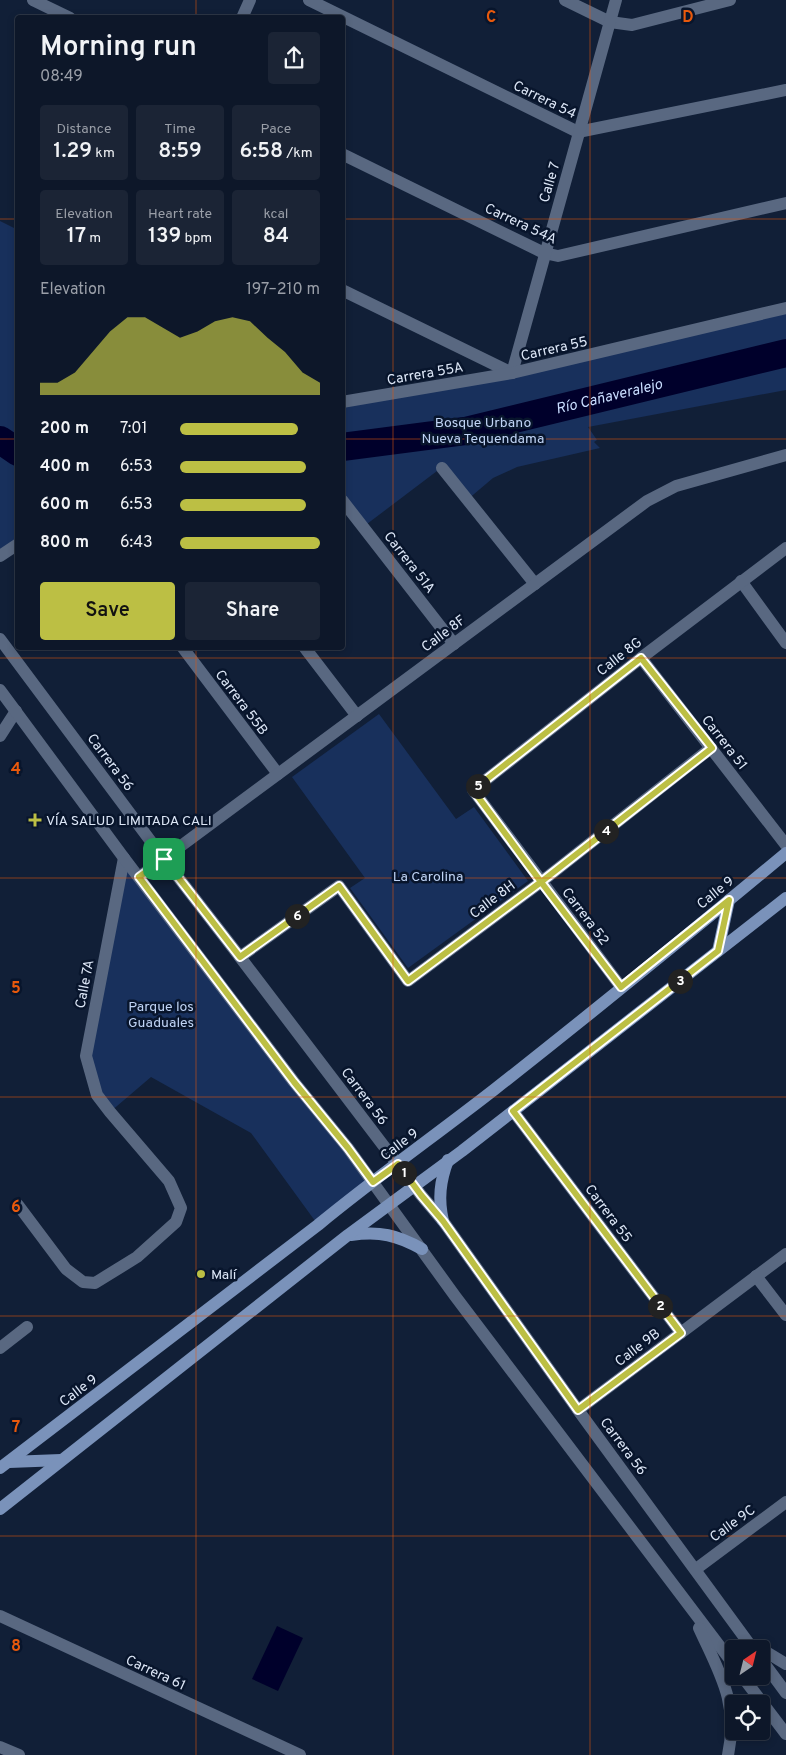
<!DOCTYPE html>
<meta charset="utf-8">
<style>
:root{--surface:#0d1729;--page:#1b2435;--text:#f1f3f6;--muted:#9a9fa8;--line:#2d3646;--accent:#bcbf44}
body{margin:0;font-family:Overpass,sans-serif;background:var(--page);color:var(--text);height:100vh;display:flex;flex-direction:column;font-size:19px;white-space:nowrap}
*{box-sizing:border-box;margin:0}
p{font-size:16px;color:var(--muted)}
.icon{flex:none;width:28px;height:28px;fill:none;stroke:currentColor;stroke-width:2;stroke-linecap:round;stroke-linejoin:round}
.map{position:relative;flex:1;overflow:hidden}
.details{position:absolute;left:15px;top:15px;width:330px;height:635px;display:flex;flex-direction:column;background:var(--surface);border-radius:5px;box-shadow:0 2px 8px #0003,0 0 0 1px var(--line)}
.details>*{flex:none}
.needle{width:32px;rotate:35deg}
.tools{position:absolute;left:725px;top:1640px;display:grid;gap:10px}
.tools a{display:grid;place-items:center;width:45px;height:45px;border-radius:5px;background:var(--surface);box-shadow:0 2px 8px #0003,0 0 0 1px var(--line);font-size:25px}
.pin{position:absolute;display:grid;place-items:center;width:42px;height:42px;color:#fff;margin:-21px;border-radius:10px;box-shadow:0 2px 8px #0006}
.km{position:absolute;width:25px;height:25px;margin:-12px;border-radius:50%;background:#222;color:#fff;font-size:14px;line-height:25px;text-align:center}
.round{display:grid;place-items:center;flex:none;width:52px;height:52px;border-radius:5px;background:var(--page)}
.summary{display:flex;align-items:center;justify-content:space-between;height:85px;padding:0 25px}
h1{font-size:28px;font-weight:600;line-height:38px}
.figures{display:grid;grid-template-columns:repeat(3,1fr);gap:8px;height:85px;padding:5px 25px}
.figures div{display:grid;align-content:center;border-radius:5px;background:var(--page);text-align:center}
.figures b{font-size:21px;font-weight:600}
.figures small{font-size:14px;font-weight:400}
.figures p{font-size:14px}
.chart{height:140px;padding:10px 25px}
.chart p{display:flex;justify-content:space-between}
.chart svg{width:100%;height:90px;margin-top:5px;fill:var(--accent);opacity:.7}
.action{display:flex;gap:10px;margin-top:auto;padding:10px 25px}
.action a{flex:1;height:58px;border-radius:5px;background:var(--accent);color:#111;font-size:20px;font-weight:600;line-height:58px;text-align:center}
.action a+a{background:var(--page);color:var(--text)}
ul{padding:0 25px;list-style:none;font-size:16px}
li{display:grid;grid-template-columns:80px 60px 1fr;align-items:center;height:38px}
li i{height:12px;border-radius:6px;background:var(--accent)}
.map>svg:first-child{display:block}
.green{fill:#18305c}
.water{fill:#00002b}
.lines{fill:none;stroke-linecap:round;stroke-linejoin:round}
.river{stroke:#00002b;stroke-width:28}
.minor{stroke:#596881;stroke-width:12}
.tertiary{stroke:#596881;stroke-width:12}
.secondary{stroke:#7a92ba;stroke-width:12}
.route-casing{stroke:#fff;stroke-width:10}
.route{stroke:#bcbf44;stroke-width:6}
.grid{fill:none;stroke:#e8590c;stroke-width:1;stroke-opacity:0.55}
.poi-dot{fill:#bcbf44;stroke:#08152c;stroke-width:2}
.labels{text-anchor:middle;stroke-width:5;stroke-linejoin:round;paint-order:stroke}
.street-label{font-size:14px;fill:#dde7f7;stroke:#08152c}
.park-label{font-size:14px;fill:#c0d4f5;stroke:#08152c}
.poi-label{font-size:14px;fill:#dde7f7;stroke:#08152c;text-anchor:start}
.water-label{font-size:15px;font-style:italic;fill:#c9ddff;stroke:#08152c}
.grid-label{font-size:16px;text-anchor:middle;font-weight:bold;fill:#e8590c;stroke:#08152c;stroke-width:5;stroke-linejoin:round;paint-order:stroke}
</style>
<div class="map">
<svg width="786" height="1755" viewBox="0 0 786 1755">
<rect width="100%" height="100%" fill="#111f37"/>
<g class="green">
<path d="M 0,221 L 18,230 L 17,544 L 0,556 Z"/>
<path d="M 786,308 L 786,390 L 588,427 L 597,440 L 594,442 L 600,448 L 517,467 L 493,478 L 467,500 L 441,468 L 363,527 L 343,500 L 343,402 L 512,373 Z"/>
<path d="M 379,714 L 456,819 L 474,807 L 528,881 L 408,968 L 350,888 L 365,878 L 292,777 Z"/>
<path d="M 124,858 L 373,1181 L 318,1225 L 251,1133 L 151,1077 L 110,1112 L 86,1056 Z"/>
</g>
<path class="water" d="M 277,1626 L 303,1638 L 278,1691 L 252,1679 Z"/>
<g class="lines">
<g class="river">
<path d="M 0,440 L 18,452"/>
<path id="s1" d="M 342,447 L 465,431 L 786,353"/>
</g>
<g class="minor">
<path d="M 33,0 L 70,18"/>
<path d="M 309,0 L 578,132 L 786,90"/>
<path d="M 565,0 L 610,22 L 632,25 L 730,0"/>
<path d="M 242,18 L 250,0"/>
<path d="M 342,154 L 544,253 L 558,256 L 786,203"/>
<path d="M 342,290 L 512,373"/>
<path d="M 512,373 L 616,0"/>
<path d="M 342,402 L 512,373 L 786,308"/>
<path d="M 442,468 L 535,584"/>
<path d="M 342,500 L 454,644"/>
<path d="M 0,556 L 18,544"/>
<path d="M 741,581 L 786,643"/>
<path d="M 183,648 L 278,774"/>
<path d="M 305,648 L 357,716"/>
<path d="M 641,658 L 786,845"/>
<path d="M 0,736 L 16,711"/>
<path d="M 139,877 L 647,501 L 676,486 L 786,455"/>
<path d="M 240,957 L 339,886 L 408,981 L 541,882 L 711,748"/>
<path d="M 621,987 L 473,790 L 641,658 L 786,548"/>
<path d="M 513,1111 L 681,1333"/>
<path d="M 18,1205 L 66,1269 L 83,1282 L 95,1283 L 137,1257 L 176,1222 L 181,1208 L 169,1181 L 110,1112 L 97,1095 L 86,1056 L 124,858"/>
<path d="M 756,1276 L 786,1315"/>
<path d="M 0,1348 L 27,1327"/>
<path d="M 578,1410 L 786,1254"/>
<path d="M 696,1569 L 786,1502"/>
<path d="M 0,1616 L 300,1755"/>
<path d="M 0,1747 L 19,1755"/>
</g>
<g class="tertiary">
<path d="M 0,639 L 164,859 L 240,957 L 421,1195 L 443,1221 L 578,1410 L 753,1649"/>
<path d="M 0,690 L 124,858 L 294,1082 L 348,1148 L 455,1296 L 734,1665"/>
<path d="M 699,1628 C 720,1674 739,1703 728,1755"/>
<path d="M 761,1649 L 786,1664"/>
<path d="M 761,1659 L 786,1693"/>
<path d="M 742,1676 L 786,1734"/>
</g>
<g class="secondary">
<path d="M 718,951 L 729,900"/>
<path d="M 443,1221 C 438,1199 440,1181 448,1160"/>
<path d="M 351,1235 C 380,1231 397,1235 422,1249"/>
<path d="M 9,1462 L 61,1460"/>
<path d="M 0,1468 L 318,1225 C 375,1178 436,1135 495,1089 C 593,1012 690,933 786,853"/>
<path d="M 0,1509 L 348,1235 L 462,1151 L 786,898"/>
</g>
</g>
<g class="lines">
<g class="route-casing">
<path id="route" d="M 164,859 L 139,877 L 294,1082 L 348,1148 L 373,1182 L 398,1164 L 421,1195 L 443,1221 L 578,1410 L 681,1333 L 513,1111 L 718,951 L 729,900 L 621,987 L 541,882 L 712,748 L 641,658 L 473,790 L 541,882 L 408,981 L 339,886 L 240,957 L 164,859"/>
</g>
<use href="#route" class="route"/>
</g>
<path class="grid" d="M 196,0 L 196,18M 393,0 L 393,1755M 590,0 L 590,1755M 0,219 L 18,219M 342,219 L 786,219M 0,439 L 18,439M 342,439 L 786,439M 196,648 L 196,1755M 0,658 L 786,658M 0,878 L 786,878M 0,1097 L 786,1097M 0,1316 L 786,1316M 0,1536 L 786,1536"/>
<g class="poi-dot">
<path d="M32.5 812.5h5v5h5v5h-5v5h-5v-5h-5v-5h5z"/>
<circle cx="201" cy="1274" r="5"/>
</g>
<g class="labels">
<g class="street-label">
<text transform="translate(545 99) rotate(26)" y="5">Carrera 54</text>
<text transform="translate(549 182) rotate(-74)" y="5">Calle 7</text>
<text transform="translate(521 223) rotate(25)" y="5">Carrera 54A</text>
<text transform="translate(554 348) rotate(-13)" y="5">Carrera 55</text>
<text transform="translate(425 373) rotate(-10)" y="5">Carrera 55A</text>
<text transform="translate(410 562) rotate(52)" y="5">Carrera 51A</text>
<text transform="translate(443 633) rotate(-37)" y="5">Calle 8F</text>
<text transform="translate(619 656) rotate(-38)" y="5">Calle 8G</text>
<text transform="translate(242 702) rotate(53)" y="5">Carrera 55B</text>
<text transform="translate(725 742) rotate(52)" y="5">Carrera 51</text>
<text transform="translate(111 762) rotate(53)" y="5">Carrera 56</text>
<text transform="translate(715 892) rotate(-39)" y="5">Calle 9</text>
<text transform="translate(492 899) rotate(-37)" y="5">Calle 8H</text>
<text transform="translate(586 916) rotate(53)" y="5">Carrera 52</text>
<text transform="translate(84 984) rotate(-79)" y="5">Calle 7A</text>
<text transform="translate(365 1096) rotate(53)" y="5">Carrera 56</text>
<text transform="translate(399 1144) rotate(-37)" y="5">Calle 9</text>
<text transform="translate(609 1213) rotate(53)" y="5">Carrera 55</text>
<text transform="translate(637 1347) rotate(-37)" y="5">Calle 9B</text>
<text transform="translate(78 1390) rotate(-37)" y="5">Calle 9</text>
<text transform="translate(624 1446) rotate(53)" y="5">Carrera 56</text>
<text transform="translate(732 1523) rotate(-36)" y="5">Calle 9C</text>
<text transform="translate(156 1672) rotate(25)" y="5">Carrera 61</text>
</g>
<g class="park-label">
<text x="483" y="427">Bosque Urbano<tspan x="483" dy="16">Nueva Tequendama</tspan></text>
<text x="428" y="881">La Carolina</text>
<text x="161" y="1011">Parque los<tspan x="161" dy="16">Guaduales</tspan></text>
</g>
<g class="poi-label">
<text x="46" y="825">VÍA SALUD LIMITADA CALI</text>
<text x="211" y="1279">Malí</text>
</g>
<g class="water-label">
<text dy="5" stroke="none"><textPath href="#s1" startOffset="272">Río Cañaveralejo</textPath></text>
</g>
</g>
<g class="grid-label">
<text x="491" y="22">C</text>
<text x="688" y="22">D</text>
<text x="16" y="774">4</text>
<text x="16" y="993">5</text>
<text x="16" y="1212">6</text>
<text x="16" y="1432">7</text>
<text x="16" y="1651">8</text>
</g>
</svg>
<div class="tools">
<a><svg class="needle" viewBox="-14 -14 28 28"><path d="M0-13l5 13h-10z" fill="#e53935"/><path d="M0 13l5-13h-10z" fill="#9a9fa8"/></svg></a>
<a><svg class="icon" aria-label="locate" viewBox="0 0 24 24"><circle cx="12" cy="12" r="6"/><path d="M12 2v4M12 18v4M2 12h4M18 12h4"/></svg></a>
</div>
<div class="pin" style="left:164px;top:859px;background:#1e9e55"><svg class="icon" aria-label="arrive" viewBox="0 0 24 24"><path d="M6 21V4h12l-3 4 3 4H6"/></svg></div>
<b class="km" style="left:404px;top:1173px">1</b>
<b class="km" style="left:660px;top:1306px">2</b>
<b class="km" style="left:680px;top:981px">3</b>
<b class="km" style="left:606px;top:831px">4</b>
<b class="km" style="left:478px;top:786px">5</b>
<b class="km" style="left:297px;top:916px">6</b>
<section class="details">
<div class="summary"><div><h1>Morning run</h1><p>08:49</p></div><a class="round"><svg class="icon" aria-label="share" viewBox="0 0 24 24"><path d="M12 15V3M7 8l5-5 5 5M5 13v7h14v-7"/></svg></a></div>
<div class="figures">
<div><p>Distance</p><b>1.29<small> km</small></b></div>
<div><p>Time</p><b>8:59</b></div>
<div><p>Pace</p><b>6:58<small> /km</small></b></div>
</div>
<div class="figures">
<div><p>Elevation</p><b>17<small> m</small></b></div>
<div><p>Heart rate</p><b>139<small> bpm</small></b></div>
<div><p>kcal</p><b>84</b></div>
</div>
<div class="chart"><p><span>Elevation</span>197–210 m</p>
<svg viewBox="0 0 160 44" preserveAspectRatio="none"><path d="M0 44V38L10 38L20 33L30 23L40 13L50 6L60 6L70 11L80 16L90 13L100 8L110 6L120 8L130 16L140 23L150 33L160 38V44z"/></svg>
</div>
<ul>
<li><b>200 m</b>7:01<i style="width:84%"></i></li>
<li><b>400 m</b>6:53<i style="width:90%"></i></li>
<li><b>600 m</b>6:53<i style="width:90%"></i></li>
<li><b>800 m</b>6:43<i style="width:100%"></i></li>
</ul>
<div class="action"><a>Save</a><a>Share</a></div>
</section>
</div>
